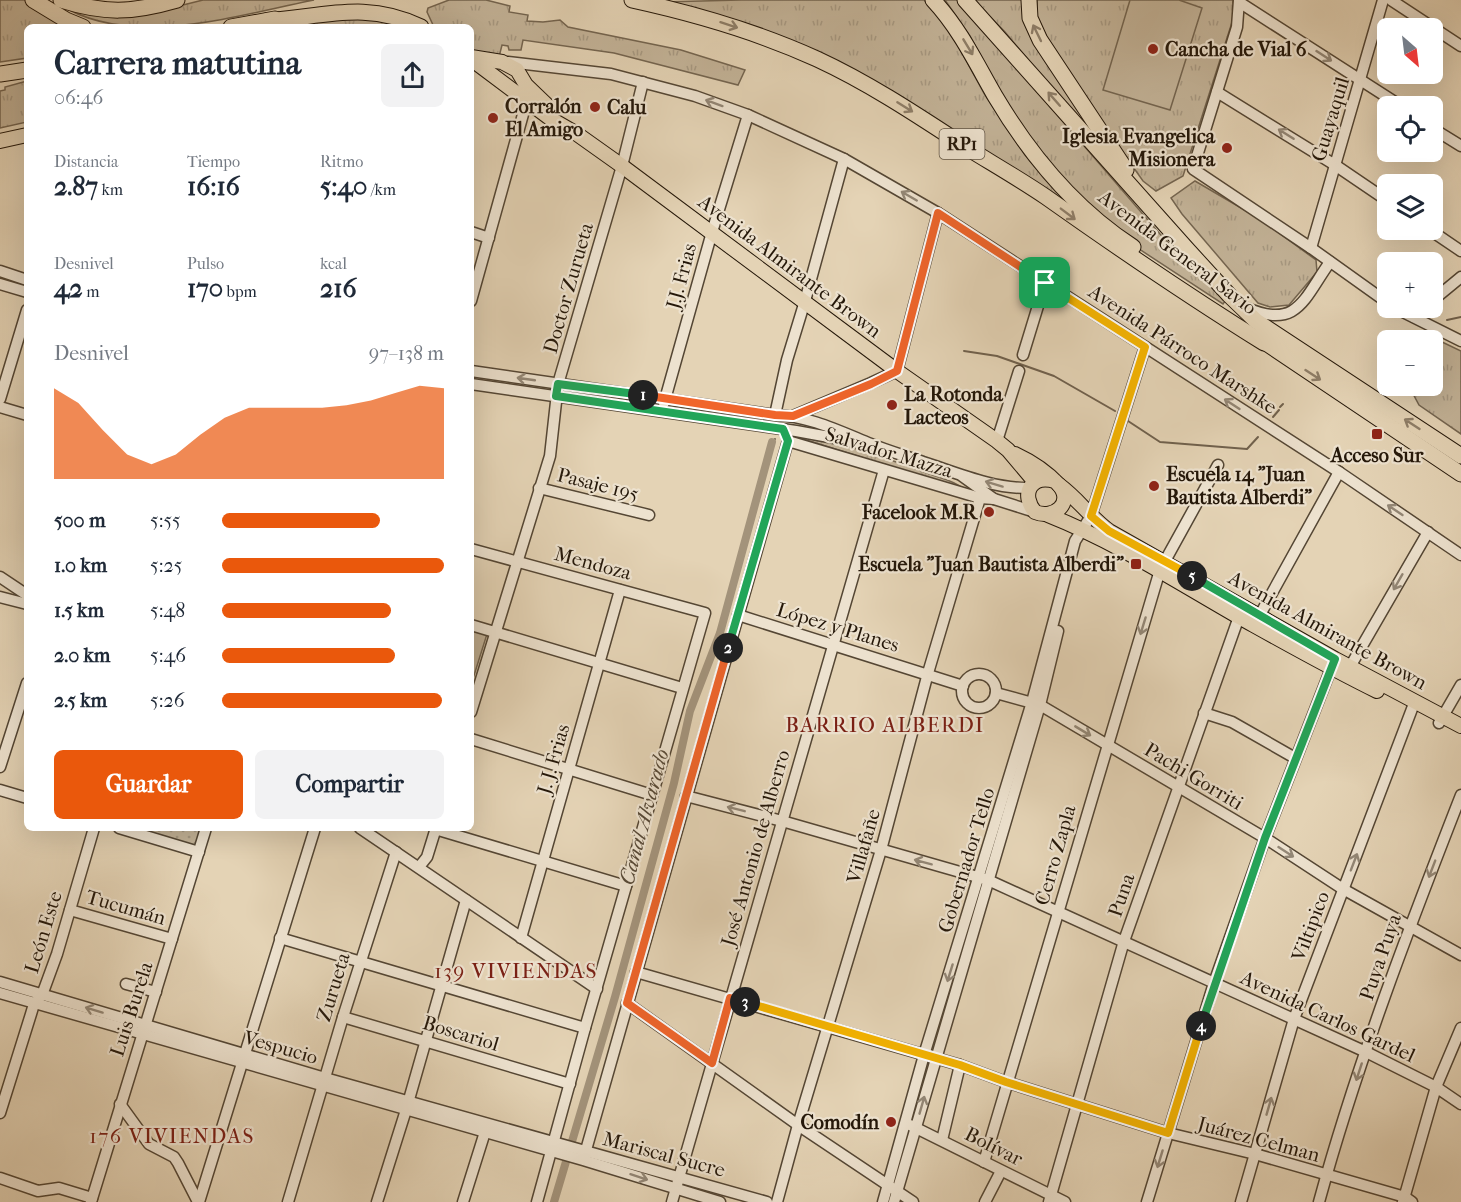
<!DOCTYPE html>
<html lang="es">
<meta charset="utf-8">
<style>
:root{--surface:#fff;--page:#f2f2f3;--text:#1f2937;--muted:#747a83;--accent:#ea580c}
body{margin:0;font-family:"IM FELL French Canon",serif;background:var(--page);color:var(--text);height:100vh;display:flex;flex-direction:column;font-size:22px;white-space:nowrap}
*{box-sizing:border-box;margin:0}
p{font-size:20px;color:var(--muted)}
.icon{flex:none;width:33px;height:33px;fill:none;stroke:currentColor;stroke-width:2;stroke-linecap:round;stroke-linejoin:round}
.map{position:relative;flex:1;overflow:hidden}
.sheet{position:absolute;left:24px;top:24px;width:450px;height:807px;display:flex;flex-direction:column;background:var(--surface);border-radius:9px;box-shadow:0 6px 24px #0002}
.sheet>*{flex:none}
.needle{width:39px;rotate:152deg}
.buttons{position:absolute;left:1377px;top:18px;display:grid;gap:12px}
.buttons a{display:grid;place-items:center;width:66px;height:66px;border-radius:9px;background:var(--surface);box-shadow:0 6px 24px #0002;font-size:30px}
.pin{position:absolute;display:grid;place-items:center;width:51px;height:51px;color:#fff;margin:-26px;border-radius:12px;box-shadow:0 3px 9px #0006}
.km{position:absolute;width:30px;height:30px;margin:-15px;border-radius:50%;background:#222;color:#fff;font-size:16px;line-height:30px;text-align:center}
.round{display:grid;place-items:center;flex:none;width:63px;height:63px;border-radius:9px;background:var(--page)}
.summary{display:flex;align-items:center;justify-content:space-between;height:102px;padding:0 30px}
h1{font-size:33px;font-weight:700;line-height:45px}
.stats{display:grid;grid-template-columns:repeat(3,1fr);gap:9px;height:102px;padding:6px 30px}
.stats div{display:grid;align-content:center}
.stats b{font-size:26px;font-weight:700}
.stats small{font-size:16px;font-weight:400}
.stats p{font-size:16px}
.chart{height:168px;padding:12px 30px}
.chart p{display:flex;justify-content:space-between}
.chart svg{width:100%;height:108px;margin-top:6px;fill:var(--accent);opacity:.7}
.cta{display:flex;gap:12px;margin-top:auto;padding:12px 30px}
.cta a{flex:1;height:69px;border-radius:9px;background:var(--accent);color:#fff;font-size:24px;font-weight:700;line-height:69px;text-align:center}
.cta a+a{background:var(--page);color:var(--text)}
ul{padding:0 30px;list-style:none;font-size:20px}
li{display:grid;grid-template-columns:96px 72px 1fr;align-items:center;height:45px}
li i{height:15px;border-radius:8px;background:var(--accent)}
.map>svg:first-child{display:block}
.grass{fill:url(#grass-tufts);stroke:#746550;stroke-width:1.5}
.park{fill:url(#park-dots);stroke:#746550;stroke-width:1.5}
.pitch{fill:#c3b398;stroke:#746550;stroke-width:1.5}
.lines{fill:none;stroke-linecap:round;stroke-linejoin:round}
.stream{stroke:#70614d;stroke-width:2}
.canal{stroke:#a3937b;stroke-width:8}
.minor-casing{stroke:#544634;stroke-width:13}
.major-casing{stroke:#241709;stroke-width:16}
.highway-casing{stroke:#241709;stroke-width:17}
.minor{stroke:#ede2cf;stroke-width:10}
.major{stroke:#e4d3b5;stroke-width:14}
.highway{stroke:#e4d3b5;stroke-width:15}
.oneway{stroke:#8e7e68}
.oneway2{stroke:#938776}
.split-1-casing{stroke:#fff;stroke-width:12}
.split-2-casing{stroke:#fff;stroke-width:12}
.split-3-casing{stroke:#fff;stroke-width:12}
.split-4-casing{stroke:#fff;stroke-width:12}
.split-5-casing{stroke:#fff;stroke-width:12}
.split-6-casing{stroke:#fff;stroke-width:12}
.split-1{stroke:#f0652b;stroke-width:8}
.split-2{stroke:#22a559;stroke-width:8}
.split-3{stroke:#f0652b;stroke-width:8}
.split-4{stroke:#f5b400;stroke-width:8}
.split-5{stroke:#22a559;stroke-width:8}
.split-6{stroke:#f5b400;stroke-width:8}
.poi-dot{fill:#8f2418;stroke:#ede2cf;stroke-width:2}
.labels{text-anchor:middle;stroke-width:4.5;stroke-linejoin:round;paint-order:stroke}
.shield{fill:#ede2cf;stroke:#605444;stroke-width:1.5}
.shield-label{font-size:18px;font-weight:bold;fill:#241709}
.poi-label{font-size:20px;font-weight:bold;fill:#241709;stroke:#ede2cf;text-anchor:start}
.street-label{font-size:20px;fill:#241709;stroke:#ede2cf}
.neighbourhood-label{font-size:21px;letter-spacing:1.5px;fill:#7a1f14;stroke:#ede2cf}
.water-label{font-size:21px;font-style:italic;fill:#574937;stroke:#ede2cf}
</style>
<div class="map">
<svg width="1461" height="1202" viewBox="0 0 1461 1202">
<defs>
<pattern id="grass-tufts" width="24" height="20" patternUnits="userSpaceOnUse" patternTransform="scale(1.5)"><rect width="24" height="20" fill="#c3b398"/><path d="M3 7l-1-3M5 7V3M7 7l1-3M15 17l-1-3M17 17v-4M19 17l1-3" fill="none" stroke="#a79982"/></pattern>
<pattern id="park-dots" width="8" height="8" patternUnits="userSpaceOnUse" patternTransform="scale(1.5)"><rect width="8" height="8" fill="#c3b398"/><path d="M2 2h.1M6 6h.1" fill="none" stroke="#a79982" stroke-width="1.8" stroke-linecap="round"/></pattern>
</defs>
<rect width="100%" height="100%" fill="#e4d3b5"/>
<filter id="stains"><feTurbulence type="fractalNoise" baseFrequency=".00333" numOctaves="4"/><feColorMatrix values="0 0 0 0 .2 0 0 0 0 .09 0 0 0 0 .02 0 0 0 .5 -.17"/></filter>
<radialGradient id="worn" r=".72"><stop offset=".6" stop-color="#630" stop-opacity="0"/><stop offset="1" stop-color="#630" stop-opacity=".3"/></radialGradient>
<g class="grass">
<path d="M 0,0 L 27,0 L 71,27 L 27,27 L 27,58 L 0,62 Z"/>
<path d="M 203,0 L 314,0 C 238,15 130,50 59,4 L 163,10 Z"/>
<path d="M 449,0 L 486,0 L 510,6 L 509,12 L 528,15 L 527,21 L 543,22 L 560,20 L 568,27 L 681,50 L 745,70 L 738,85 L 614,53 L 523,40 L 521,50 L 509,50 L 508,46 L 502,45 L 499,57 L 471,53 L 471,27 L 434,27 L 427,12 L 428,8 Z"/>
<path d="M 741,0 L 924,0 L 943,22 L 956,42 L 985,95 L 1025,155 L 1075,212 L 867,79 L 661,2 Z"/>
<path d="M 945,0 L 958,0 L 1160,234 L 1225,301 L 1223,304 L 1136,247 L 1109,226 L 1052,169 L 1003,97 L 970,36 Z"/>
<path d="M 974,0 L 1025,0 L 1112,161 L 1005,32 Z"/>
<path d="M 1037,0 L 1234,0 L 1234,16 L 1183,176 L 1156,191 L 1143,181 L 1064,69 L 1037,19 Z"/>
<path d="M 353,13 L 409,27 L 275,27 Z"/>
<path d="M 27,81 L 27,122 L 0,128 L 0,91 L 5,90 L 5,87 Z"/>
<path d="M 1195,181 L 1260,219 L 1316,260 L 1317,272 L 1289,305 L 1270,307 L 1258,303 L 1182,214 L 1171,198 Z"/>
<path d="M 1440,341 L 1461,351 L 1461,434 L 1419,405 L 1411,390 L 1413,386 L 1432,386 L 1433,353 Z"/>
<path d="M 790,435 C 838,440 885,458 930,474 C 941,478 955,481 964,489 Z"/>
</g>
<path class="park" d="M 124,828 L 202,828 L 196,847 Z"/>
<g class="pitch">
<path d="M 1130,0 L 1179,0 L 1202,8 L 1170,110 L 1103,90 Z"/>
<path d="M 471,630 L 487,634 L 471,685 Z"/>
</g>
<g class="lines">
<g class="stream">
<path d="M 1447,320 L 1461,317"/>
<path d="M 964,351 L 997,356 L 1054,376 L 1115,411"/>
<path d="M 1280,407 L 1283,404"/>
<path d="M 1273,417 L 1279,410"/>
<path d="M 1128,421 L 1160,442 L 1247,449 L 1258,437"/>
<path d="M 772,442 L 775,439"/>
</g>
<path class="canal" d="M 554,1202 L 615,997 L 674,783 L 690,711 L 720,633 L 772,442"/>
<g class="minor-casing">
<g id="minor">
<path d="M 1239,0 L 1237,27 L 1193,169 L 1311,248 L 1388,303"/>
<path d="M 1391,0 L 1461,46"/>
<path d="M 1239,2 L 1401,106"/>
<path d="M 508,62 L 611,74 L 695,96 L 748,115 L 844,159 L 938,213 L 1339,472 L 1461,555"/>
<path d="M 1217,92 L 1335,165 L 1388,201"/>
<path d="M 1432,128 L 1461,146"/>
<path d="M 1430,230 L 1461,251"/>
<path d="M 471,232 L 489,238"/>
<path d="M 1311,248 L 1383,0"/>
<path d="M 0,271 L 27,280"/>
<path d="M 0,284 L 27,292"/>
<path d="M 471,301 L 527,100"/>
<path d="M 1432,301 L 1461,277"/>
<path d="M 1247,308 C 1298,330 1304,298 1330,262"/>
<path d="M 1395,308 L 1461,341"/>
<path d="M 1414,317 L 1425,308"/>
<path d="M 1023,355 L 1045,283"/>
<path d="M 471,371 L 775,415 C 809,416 839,431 871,444 C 888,451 906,456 923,462 C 957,473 994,489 1030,488"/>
<path d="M 471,384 L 796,431 L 862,443"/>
<path d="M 0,399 L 27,310"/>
<path d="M 664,403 L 712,232 L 748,115"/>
<path d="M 0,407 L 27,415"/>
<path d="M 775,415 L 787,360 L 805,301 L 844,159"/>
<path d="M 793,416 L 871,383 L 897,371 L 938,213"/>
<path d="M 788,441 L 980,498 L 994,499"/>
<path d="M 997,441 L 1019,371"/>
<path d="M 962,476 L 994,499 L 1035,512"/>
<path d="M 539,488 L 649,515"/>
<path d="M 471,549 L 705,613 L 585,1028 L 537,1202"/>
<path d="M 0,577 L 27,595"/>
<path d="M 0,597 L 27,604"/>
<path d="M 738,615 L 963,686"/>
<path d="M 1256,622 L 1339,472"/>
<path d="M 471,625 L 682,688"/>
<path d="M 1347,672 L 1428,532"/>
<circle cx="979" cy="691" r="17"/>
<path d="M 996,693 L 1040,705 L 1265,838 L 1343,889 L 1461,955"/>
<path d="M 471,712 L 550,456 L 558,384 L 622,166 L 643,82"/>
<path d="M 1204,713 L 1232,722 L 1295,758"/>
<path d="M 1439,723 L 1461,685"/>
<path d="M 471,739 L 652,795"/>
<path d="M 0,767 L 27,683"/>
<path d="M 0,790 L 27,798"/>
<path d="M 686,796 L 782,821 L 988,880 L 1366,1052 L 1436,1087 L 1461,1104"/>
<path d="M 119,828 L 199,852"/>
<path d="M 360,828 L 597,989"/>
<path d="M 435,829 L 626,886"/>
<path d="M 419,867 L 427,857 L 436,828"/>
<path d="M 70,910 L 172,939"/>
<path d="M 280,938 L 585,1028"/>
<path d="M 521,938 L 620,590"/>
<path d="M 636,972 L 960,1065 L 1006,1082 L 1168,1133 L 1255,1154 L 1405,1197 L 1412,1202"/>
<path d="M 0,982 L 325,1078 L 767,1202"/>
<path d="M 126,984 L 156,992"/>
<path d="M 0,993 L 583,1160 L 720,1202"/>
<path d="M 627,1003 L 798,1125 L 913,1202"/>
<path d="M 343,1017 L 570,1084"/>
<path d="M 120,1104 L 149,1144 L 174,1157 L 178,1163 L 198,1202"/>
<path d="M 0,1113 L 31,1014 L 34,1004 L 42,995 L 57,954 L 94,828"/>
<path d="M 910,1125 L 1065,1202"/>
<path d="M 942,1140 L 960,1065"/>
<path d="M 584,1157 L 788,441"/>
<path d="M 984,1162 L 1160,570 L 1218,465"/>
<path d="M 0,1178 L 38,1191 L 59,1188 L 92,1198"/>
<path d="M 91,1202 L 206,828"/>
<path d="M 199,1202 L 315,828"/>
<path d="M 288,1202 L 343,1017 L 396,852"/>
<path d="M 377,1202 L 406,1110 L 466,900"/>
<path d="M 463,1202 L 485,1132"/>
<path d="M 672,1202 L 884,470"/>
<path d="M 777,1202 L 798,1125 L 881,850 L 928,673 L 980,498"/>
<path d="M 883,1202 L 924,1055 L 1032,702 L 1075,541 L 1091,516 L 1145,347"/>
<path d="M 894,1202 L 1040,705 L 1058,631"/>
<path d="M 985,1202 L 1001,1171"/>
<path d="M 1049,1202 L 1124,941 L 1241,611"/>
<path d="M 1147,1202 L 1214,983 L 1265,838 L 1334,661"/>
<path d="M 1241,1202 L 1294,1019 L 1415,701"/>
<path d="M 1319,1202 C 1357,1063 1409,928 1461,795"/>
<path d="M 1403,1202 L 1436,1087 L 1461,1028"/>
</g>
</g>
<g class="major-casing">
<g id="major">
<path d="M 471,57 L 502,62 L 517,70 L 526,85 L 552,110"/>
<path d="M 471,59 L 551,119 L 577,134 L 622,166 L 897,371 L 997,441 L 1008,450 L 1035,482"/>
<path d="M 0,141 L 27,135"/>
<path d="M 1015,454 C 1030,461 1047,472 1059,485 C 1074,503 1054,520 1035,512 C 1020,494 1031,474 1055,481"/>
<path d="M 1059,485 C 1078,499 1090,517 1109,531 L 1335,659 L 1461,726"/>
<path d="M 1048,515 C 1116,542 1176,581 1239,617 C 1284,642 1330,668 1377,691"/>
</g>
</g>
<g class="highway-casing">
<g id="highway">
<path d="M 33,0 L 66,20 L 83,27"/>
<path d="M 61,0 C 105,14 132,13 177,0"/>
<path d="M 632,0 C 696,14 758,32 817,59 C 871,84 920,117 969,149 C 995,165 1021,180 1046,197 C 1118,248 1190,297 1264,343"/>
<path d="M 933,0 C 960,29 976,63 995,96 C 1030,155 1076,210 1133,247"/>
<path d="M 965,0 L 1186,248 L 1229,295 L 1256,321 L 1461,456"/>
<path d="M 1029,0 L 1030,18 L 1040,40 L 1126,170"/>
<path d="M 266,21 C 324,17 366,0 421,27"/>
<path d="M 231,27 L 275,19"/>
<path d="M 0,74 L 27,70"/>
<path d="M 1257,337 L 1461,474"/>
</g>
</g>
<use href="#minor" class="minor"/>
<use href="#major" class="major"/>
<use href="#highway" class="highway"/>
</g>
<defs><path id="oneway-shaft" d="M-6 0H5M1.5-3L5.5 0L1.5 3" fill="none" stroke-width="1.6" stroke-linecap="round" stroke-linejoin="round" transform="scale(1.5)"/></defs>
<g class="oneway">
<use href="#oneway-shaft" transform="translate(729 25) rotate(18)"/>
<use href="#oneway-shaft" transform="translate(1037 33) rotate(-116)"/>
<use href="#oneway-shaft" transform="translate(968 47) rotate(59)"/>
<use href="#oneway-shaft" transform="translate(1054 99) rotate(-131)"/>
<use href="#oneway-shaft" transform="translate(905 107) rotate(32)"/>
<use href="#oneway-shaft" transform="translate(1068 214) rotate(37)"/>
<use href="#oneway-shaft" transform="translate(1313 375) rotate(33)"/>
<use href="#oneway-shaft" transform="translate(1412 424) rotate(-147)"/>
</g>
<g class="oneway2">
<use href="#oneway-shaft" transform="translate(1324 56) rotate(33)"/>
<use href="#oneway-shaft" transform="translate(714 103) rotate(-160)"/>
<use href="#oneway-shaft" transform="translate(1286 134) rotate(-148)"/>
<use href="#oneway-shaft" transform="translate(909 196) rotate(-150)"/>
<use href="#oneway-shaft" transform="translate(526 379) rotate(-172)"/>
<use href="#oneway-shaft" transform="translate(1232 404) rotate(-147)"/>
<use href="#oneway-shaft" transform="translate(994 484) rotate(-163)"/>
<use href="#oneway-shaft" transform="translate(1395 510) rotate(-146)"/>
<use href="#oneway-shaft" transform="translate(1398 582) rotate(120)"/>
<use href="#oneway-shaft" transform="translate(1143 626) rotate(107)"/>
<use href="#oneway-shaft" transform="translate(1083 731) rotate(31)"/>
<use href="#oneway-shaft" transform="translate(736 809) rotate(-166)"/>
<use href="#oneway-shaft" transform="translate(1286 852) rotate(33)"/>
<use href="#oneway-shaft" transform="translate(923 862) rotate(-165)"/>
<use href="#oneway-shaft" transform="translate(1354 862) rotate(-69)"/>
<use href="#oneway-shaft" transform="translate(1432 869) rotate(111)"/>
<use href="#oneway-shaft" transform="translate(950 973) rotate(107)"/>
<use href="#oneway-shaft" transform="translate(94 1010) rotate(-163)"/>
<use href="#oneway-shaft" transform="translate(1359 1072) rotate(108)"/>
<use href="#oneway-shaft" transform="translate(922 1105) rotate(-74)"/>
<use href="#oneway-shaft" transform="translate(1269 1106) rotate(-74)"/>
<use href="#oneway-shaft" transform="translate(1160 1159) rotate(107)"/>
<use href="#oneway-shaft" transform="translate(639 1177) rotate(18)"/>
</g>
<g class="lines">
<g class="split-1-casing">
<path id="split-1" d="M 643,395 L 775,415 L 793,416 L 871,384 L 897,371 L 938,213 L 1045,283"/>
</g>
<g class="split-2-casing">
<path id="split-2" d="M 643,395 L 558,384 L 556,396 L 783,429 L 788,441 L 728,648"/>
</g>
<g class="split-3-casing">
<path id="split-3" d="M 728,648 L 627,1003 L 712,1063 L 730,998 L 745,1002"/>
</g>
<g class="split-4-casing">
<path id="split-4" d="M 745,1002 L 960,1065 L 1006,1082 L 1168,1133 L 1201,1026"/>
</g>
<g class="split-5-casing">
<path id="split-5" d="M 1192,576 L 1335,659 L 1265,838 L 1201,1026"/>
</g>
<g class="split-6-casing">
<path id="split-6" d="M 1045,283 L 1145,347 L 1091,516 L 1109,531 L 1192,576"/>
</g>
<use href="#split-1" class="split-1"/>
<use href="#split-2" class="split-2"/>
<use href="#split-3" class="split-3"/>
<use href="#split-4" class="split-4"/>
<use href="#split-5" class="split-5"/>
<use href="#split-6" class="split-6"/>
</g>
<g class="poi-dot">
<circle cx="1153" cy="49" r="6"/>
<circle cx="595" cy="107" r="6"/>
<circle cx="493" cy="118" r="6"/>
<circle cx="1227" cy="148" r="6"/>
<circle cx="892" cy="405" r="6"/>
<rect x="1371" y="428" width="12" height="12" rx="3"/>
<circle cx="1154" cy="486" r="6"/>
<circle cx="989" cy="512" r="6"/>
<rect x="1130" y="558" width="12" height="12" rx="3"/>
<circle cx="891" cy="1122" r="6"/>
</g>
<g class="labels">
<rect class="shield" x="939.5" y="129" width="45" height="30" rx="4.5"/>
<g class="shield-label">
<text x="962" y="150">RP1</text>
</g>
<g class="poi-label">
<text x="1165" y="56">Cancha de Vial 6</text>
<text x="505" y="113">Corralón<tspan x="505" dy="23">El Amigo</tspan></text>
<text x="607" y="114">Calu</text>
<text x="1215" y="143" text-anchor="end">Iglesia Evangelica<tspan x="1215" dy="23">Misionera</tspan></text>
<text x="904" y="401">La Rotonda<tspan x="904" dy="23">Lacteos</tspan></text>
<text x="1377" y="462" text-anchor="middle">Acceso Sur</text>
<text x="1166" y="481">Escuela 14 "Juan<tspan x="1166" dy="23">Bautista Alberdi"</tspan></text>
<text x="977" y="519" text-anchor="end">Facelook M.R</text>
<text x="1124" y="571" text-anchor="end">Escuela "Juan Bautista Alberdi"</text>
<text x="879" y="1129" text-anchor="end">Comodín</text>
</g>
<g class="street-label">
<text transform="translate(1330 119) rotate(-73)" y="7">Guayaquil</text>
<text transform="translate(1178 252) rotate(37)" y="7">Avenida General Savio</text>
<text transform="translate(790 266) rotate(37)" y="7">Avenida Almirante Brown</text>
<text transform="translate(681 276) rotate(-75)" y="7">J.J. Frias</text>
<text transform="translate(568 288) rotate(-74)" y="7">Doctor Zurueta</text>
<text transform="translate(1183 349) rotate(33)" y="7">Avenida Párroco Marshke</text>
<text transform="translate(889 452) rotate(17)" y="7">Salvador Mazza</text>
<text transform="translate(598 484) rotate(14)" y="7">Pasaje 195</text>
<text transform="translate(593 563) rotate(15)" y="7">Mendoza</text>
<text transform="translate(838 627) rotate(17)" y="7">López y Planes</text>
<text transform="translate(1328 630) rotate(29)" y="7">Avenida Almirante Brown</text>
<text transform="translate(553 759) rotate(-74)" y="7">J. J. Frias</text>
<text transform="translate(1194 776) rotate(31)" y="7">Pachi Gorriti</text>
<text transform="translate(863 846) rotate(-74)" y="7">Villafañe</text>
<text transform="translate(755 848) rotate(-74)" y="7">José Antonio de Alberro</text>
<text transform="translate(1055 855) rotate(-74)" y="7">Cerro Zapla</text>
<text transform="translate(966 860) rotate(-73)" y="7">Gobernador Tello</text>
<text transform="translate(1121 895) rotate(-71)" y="7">Puna</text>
<text transform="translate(126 907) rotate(16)" y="7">Tucumán</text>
<text transform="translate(1310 926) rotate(-69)" y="7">Viltipico</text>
<text transform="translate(43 932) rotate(-73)" y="7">León Este</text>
<text transform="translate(1380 957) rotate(-71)" y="7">Puya Puya</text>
<text transform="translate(333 987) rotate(-73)" y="7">Zurueta</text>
<text transform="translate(131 1009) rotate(-72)" y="7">Luis Burela</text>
<text transform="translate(1328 1016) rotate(25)" y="7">Avenida Carlos Gardel</text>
<text transform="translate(461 1033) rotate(17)" y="7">Boscariol</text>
<text transform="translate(281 1047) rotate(16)" y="7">Vespucio</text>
<text transform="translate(1259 1139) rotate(15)" y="7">Juárez Celman</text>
<text transform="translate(994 1146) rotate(27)" y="7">Bolívar</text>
<text transform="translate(664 1154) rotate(15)" y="7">Mariscal Sucre</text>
</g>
<g class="neighbourhood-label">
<text x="885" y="732">BARRIO ALBERDI</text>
<text x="516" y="978">139 VIVIENDAS</text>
<text x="172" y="1143">176 VIVIENDAS</text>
</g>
<g class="water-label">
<text transform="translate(644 817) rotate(-75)" y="7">Canal Alvarado</text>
</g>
</g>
<rect width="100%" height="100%" filter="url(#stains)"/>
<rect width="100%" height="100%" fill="url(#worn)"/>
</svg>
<div class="buttons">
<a><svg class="needle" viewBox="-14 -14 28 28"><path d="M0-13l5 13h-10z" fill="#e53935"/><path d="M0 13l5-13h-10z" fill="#747a83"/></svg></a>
<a><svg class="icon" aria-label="locate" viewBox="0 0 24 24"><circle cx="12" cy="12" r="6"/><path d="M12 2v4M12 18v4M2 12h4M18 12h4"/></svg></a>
<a><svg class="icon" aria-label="layers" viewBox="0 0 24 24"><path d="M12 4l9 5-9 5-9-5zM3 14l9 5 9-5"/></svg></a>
<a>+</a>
<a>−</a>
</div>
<div class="pin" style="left:1045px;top:283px;background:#1e9e55"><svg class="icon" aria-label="arrive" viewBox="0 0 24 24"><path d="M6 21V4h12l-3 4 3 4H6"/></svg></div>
<b class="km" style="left:643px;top:395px">1</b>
<b class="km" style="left:728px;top:648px">2</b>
<b class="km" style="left:745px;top:1002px">3</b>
<b class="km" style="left:1201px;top:1026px">4</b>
<b class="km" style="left:1192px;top:576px">5</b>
<section class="sheet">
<div class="summary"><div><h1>Carrera matutina</h1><p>06:46</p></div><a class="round"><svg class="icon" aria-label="share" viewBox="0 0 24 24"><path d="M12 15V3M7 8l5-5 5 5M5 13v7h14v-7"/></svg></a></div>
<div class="stats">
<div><p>Distancia</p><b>2.87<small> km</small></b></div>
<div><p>Tiempo</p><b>16:16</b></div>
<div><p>Ritmo</p><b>5:40<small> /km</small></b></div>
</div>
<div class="stats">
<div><p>Desnivel</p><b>42<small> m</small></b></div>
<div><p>Pulso</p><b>170<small> bpm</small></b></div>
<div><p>kcal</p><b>216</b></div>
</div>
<div class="chart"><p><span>Desnivel</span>97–138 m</p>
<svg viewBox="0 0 160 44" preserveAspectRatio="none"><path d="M0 44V7L10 13L20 24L30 34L40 38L50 34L60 26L70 19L80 15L90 15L100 15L110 15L120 14L130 12L140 9L150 6L160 7V44z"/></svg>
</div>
<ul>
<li><b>500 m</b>5:55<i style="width:71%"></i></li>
<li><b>1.0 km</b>5:25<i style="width:100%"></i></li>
<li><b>1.5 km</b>5:48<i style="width:76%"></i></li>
<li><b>2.0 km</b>5:46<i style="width:78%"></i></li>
<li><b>2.5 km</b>5:26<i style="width:99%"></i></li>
</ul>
<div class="cta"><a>Guardar</a><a>Compartir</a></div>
</section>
</div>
